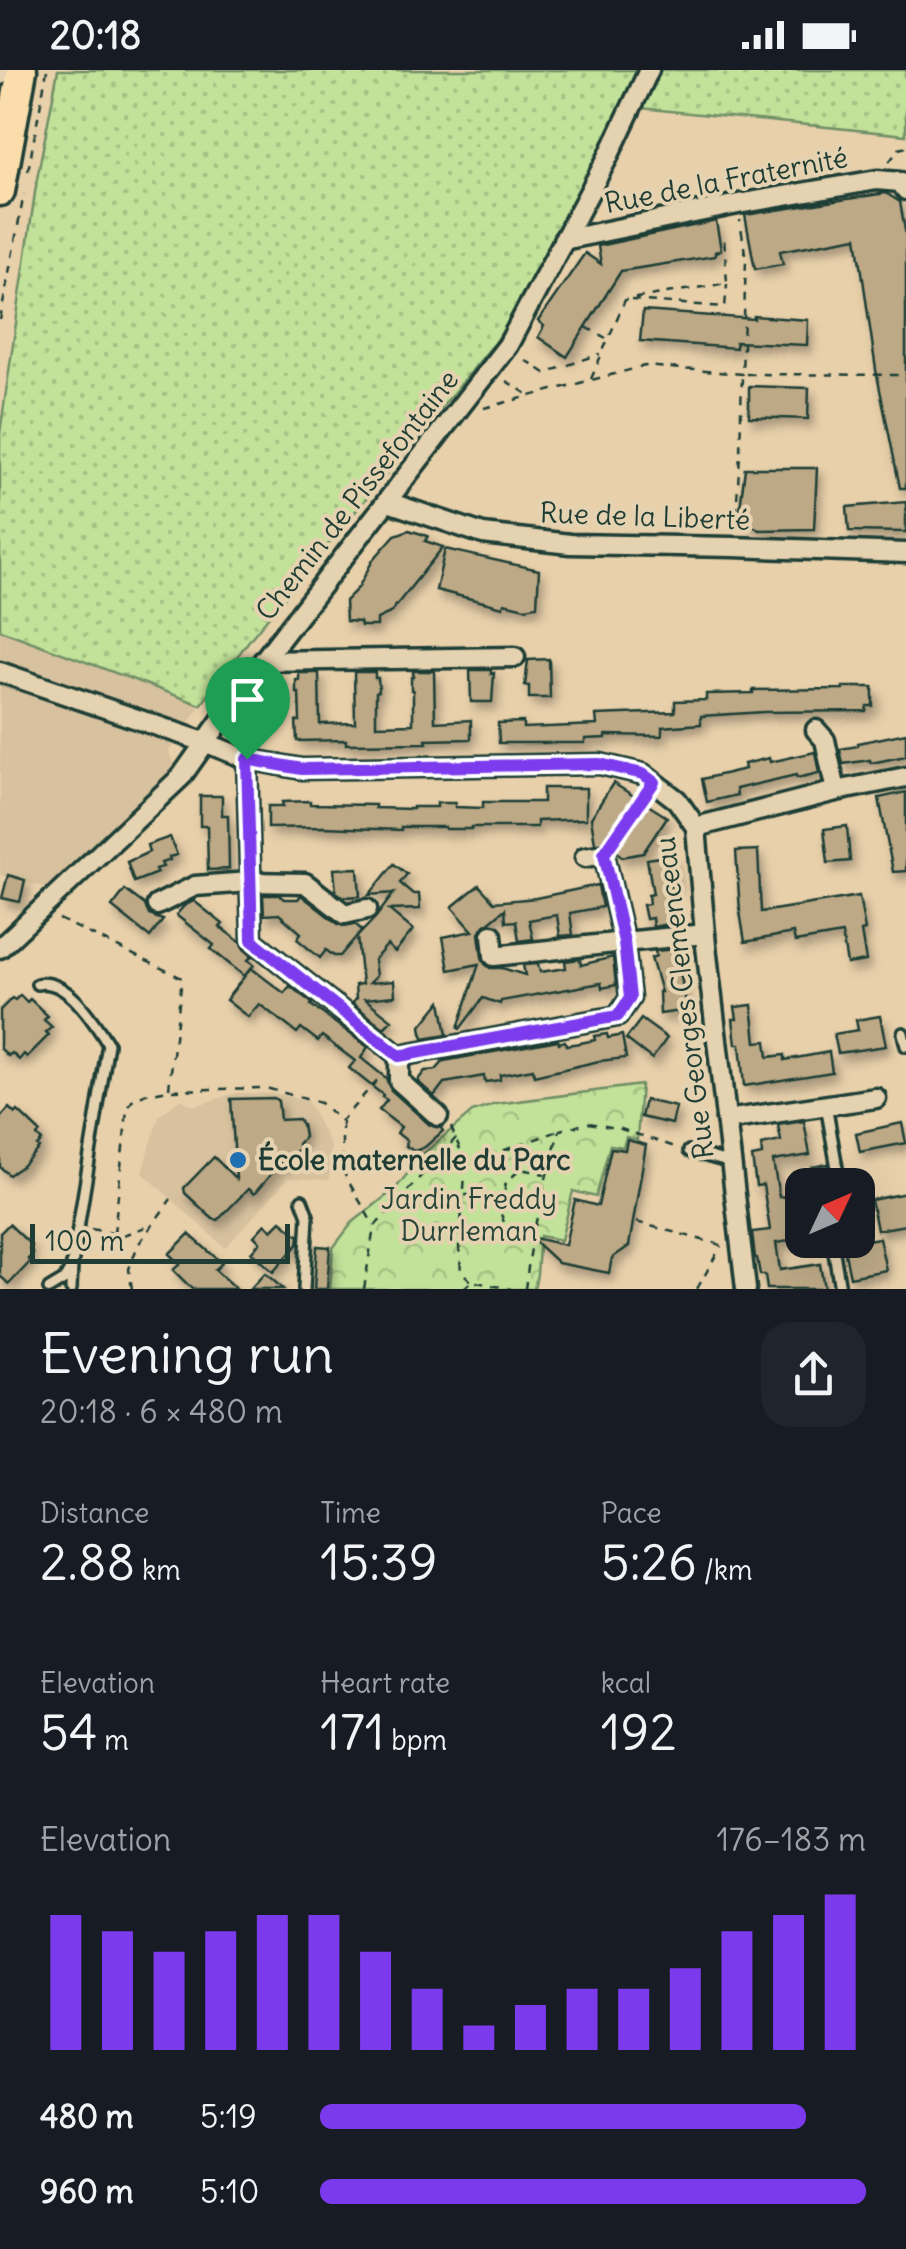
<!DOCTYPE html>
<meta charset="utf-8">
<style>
:root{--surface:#171b24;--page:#20242c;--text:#f1f3f6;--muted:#9ea1a6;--accent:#7c3aed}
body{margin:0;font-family:Delius,sans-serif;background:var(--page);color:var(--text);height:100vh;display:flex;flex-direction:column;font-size:38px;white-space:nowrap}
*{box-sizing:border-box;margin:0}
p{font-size:32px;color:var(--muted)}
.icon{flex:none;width:55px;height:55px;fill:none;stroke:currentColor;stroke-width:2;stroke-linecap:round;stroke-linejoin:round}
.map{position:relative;height:1219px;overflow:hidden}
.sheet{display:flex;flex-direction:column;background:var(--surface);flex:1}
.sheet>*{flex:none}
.needle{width:65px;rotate:46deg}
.controls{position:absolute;left:785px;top:1098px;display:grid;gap:20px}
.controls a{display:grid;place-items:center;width:90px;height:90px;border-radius:20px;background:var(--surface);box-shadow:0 10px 40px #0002;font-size:50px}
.scale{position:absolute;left:30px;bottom:25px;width:260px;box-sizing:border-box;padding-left:10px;border:5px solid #1f3d34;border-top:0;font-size:28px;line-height:35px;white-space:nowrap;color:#1f3d34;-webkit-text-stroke:8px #e5d2b0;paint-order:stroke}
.pin{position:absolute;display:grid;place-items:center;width:85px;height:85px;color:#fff;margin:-102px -42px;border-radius:50% 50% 50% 0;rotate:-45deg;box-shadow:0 0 10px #0007}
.pin .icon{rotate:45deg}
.round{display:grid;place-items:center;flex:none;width:105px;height:105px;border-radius:30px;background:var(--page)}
.summary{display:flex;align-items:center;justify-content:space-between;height:170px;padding:0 40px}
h1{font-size:55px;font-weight:600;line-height:75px}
.stats{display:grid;grid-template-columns:repeat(3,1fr);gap:15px;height:170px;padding:10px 40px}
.stats div{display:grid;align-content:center}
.stats b{font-size:50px;font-weight:600}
.stats small{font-size:28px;font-weight:400}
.stats p{font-size:28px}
.chart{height:280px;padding:20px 40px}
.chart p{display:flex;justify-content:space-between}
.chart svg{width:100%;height:180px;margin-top:10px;stroke:var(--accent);stroke-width:6}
ul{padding:0 40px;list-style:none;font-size:32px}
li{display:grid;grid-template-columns:160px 120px 1fr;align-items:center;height:75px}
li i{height:25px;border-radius:12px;background:var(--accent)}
.status{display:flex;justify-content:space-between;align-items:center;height:70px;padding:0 50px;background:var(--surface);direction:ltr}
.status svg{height:28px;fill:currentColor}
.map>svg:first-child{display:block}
.built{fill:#d7c19e}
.grass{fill:url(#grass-dots);stroke:#708f66;stroke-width:2.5}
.park{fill:url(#park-crowns);stroke:#708f66;stroke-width:2.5}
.building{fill:#bda986;stroke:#1f3d34;stroke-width:2.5;filter:url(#shadow)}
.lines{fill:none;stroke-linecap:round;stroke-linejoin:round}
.lane-casing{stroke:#1f3d34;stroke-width:16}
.street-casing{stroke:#1f3d34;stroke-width:25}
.primary-casing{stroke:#1f3d34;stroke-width:35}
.path{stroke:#1f3d34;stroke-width:2.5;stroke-dasharray:8 8;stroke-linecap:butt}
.lane{stroke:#e5d2b0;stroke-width:9}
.street{stroke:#e5d2b0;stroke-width:18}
.primary{stroke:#faddab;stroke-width:28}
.route-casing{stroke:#fff;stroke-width:20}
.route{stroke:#7c3aed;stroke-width:12}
.poi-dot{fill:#1f6fb2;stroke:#e5d2b0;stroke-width:4}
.labels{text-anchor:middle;stroke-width:8;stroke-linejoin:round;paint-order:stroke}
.street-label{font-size:28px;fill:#1f3d34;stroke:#e5d2b0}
.poi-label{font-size:28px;font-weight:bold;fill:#1f3d34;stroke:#e5d2b0;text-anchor:start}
.park-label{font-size:28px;fill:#274539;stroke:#e5d2b0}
</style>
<div class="status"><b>20:18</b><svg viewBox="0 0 49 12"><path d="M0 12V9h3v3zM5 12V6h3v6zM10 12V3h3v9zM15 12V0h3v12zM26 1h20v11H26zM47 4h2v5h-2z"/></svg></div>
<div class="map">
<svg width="906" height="1219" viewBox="0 0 906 1219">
<defs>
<pattern id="grass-dots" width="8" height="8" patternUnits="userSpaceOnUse" patternTransform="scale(2.5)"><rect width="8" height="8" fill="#c2e199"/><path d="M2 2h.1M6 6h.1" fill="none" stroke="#a6c284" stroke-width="1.8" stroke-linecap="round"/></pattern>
<pattern id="park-crowns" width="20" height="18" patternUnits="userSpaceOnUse" patternTransform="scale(2.5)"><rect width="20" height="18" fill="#c2e199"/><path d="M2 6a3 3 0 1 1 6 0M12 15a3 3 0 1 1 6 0" fill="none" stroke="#a6c284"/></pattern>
<filter id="shadow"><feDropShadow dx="4.5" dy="7" stdDeviation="5" flood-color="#0004"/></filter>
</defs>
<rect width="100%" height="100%" fill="#e8d0ab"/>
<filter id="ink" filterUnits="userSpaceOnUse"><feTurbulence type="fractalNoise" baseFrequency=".01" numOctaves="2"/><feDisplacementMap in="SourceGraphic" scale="20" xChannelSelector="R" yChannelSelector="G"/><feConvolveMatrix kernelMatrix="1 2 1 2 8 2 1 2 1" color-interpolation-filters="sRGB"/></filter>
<g filter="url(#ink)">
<g class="built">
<path d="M 0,560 L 201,635 L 169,681 L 176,703 L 51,819 L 0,805 Z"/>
<path d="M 236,1023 L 279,1024 L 308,1032 L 331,1077 L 329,1110 L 288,1108 L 225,1178 L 142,1102 L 159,1046 L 181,1029 L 194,1036 Z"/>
</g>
<path class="grass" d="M 58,0 L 906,0 L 906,65 L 631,37 L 554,179 L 497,270 L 251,568 L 201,635 L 0,560 L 0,363 L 37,109 Z"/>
<path class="park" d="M 641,1015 L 637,1070 L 626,1067 L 623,1077 L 610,1075 L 596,1127 L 573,1121 L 561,1170 L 540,1166 L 537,1204 L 534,1219 L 330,1219 L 333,1178 L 352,1153 L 396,1118 L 423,1084 L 472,1042 L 496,1034 Z"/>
<g class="building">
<path d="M 886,123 L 900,132 L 906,166 L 906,418 L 900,418 L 876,300 L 857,167 L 780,181 L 783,194 L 755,199 L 745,145 Z"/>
<path d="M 716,151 L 721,180 L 715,182 L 715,186 L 621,201 L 567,287 L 538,267 L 544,256 L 538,251 L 585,183 L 601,194 L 598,176 Z"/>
<path d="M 643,241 L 754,249 L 754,246 L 808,250 L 807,275 L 736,272 L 736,278 L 640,271 Z"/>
<path d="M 749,316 L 809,318 L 808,349 L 749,347 Z"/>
<path d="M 745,398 L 817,398 L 814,459 L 759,460 L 739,446 Z"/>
<path d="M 906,432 L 906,462 L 849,461 L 847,437 Z"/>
<path d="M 409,460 L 428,466 L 425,471 L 443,477 L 390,543 L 377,549 L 377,556 L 361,556 L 360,552 L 346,551 L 345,531 L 358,518 L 373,490 L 395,465 Z"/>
<path d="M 445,479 L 539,500 L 537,536 L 525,538 L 504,533 L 503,537 L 436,520 Z"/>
<path d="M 549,589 L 550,628 L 529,628 L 529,616 L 525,616 L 528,590 Z"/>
<path d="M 470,600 L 491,600 L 491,604 L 494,603 L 492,632 L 471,632 Z"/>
<path d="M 413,601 L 434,601 L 435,652 L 471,650 L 471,669 L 426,670 L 427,673 L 346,674 L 346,670 L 297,671 L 296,651 L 300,651 L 299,623 L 296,623 L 296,610 L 299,610 L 299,603 L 319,603 L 320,654 L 355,653 L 354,602 L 375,602 L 375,608 L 378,608 L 379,621 L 376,622 L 376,655 L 413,654 L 413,620 L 411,620 L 411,607 L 413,607 Z"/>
<path d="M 843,617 L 873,617 L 873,636 L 867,636 L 866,641 L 764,642 L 701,646 L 701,654 L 662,657 L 662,666 L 606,665 L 606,668 L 585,669 L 585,673 L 499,673 L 498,653 L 523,652 L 523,658 L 597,655 L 596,645 L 675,642 L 675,631 L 706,630 L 706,624 L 753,623 L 753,620 L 843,619 Z"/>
<path d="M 906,663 L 906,686 L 871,693 L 870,690 L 843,694 L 840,679 L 858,676 L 858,673 Z"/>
<path d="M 815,682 L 819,703 L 797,708 L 796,705 L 736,719 L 737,725 L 707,732 L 702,709 L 745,699 L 744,694 L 769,688 L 770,692 Z"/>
<path d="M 613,713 L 667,747 L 643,783 L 622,787 L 609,773 L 595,773 L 591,748 Z"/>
<path d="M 543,718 L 586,718 L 586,749 L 537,751 L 537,757 L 471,757 L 471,759 L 445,759 L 445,757 L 401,757 L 401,760 L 323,757 L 268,758 L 268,736 L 283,736 L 282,732 L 310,731 L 310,734 L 375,735 L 375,738 L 413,739 L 413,737 L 437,737 L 437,733 L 455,733 L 455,737 L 483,738 L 483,732 L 543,732 Z"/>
<path d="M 906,722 L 906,801 L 893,802 L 879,728 Z"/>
<path d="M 200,726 L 222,726 L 222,745 L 228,745 L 229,799 L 208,800 L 207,756 L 200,756 Z"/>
<path d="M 847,756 L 850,791 L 828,793 L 824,759 Z"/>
<path d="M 170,767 L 177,785 L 169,787 L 170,790 L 161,793 L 163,797 L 155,799 L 157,803 L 134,812 L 127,792 L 149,782 L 147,775 Z"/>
<path d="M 758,780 L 761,842 L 859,826 L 865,860 L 861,861 L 866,891 L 847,894 L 842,864 L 795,872 L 793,863 L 745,872 L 740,842 L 736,781 Z"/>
<path d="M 672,785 L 677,815 L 667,817 L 673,853 L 653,857 L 652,848 L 646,849 L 643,835 L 649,834 L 648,825 L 653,824 L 647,789 Z"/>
<path d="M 394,794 L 407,804 L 400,813 L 413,824 L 419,824 L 420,839 L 389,840 L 413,860 L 395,882 L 387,875 L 374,890 L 376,906 L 369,913 L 394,911 L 395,926 L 365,929 L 392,950 L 384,958 L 352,933 L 356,928 L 355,915 L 362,914 L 357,867 L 376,847 L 394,823 L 369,825 Z"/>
<path d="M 358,798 L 360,826 L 344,827 L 336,822 L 334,799 Z"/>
<path d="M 8,805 L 25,810 L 20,832 L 2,828 Z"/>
<path d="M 479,815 L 494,832 L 536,828 L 598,815 L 602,837 L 570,843 L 573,865 L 560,866 L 557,845 L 529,850 L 533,869 L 519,871 L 516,851 L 506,852 L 505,839 L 481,859 L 479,864 L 482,887 L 485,894 L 490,898 L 502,898 L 525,905 L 523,895 L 538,894 L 540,902 L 566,898 L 565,891 L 580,889 L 581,895 L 613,887 L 616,915 L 602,918 L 601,913 L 501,931 L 500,934 L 483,928 L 460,959 L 458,958 L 479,894 L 449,900 L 443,867 L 473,861 L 452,837 Z"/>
<path d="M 125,820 L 145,835 L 149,845 L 163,850 L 150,867 L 112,837 Z"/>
<path d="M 263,825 L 279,825 L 284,829 L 298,829 L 301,825 L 338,854 L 343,856 L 355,854 L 362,860 L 340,886 L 334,886 L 326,880 L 320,888 L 297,869 L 301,863 L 279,844 L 264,845 Z"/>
<path d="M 194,831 L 223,854 L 220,857 L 240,872 L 244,879 L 252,886 L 248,890 L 254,895 L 244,906 L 211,879 L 214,875 L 176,845 L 184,836 Z"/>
<path d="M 676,879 L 687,940 L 660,944 L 659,922 L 661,922 L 651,888 L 656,886 L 655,881 Z"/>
<path d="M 251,898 L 284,923 L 290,916 L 312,933 L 311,935 L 368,977 L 361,988 L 386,1008 L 391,1020 L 430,1055 L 441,1058 L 443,1061 L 425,1077 L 415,1081 L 406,1076 L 407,1071 L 397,1063 L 401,1057 L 379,1040 L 387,1030 L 382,1027 L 383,1025 L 349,998 L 355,991 L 322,966 L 318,971 L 301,958 L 297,963 L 259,934 L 248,947 L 226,930 Z"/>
<path d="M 20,925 L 27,932 L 30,929 L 48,946 L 44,950 L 52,957 L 46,962 L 49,965 L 27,987 L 24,984 L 19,990 L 12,983 L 8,986 L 0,978 L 0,940 L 12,928 L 15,930 Z"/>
<path d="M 441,931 L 447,965 L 423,969 L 421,956 Z"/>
<path d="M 752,935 L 756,972 L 766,971 L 768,987 L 785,985 L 785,990 L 829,982 L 832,1002 L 744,1016 L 740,974 L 736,974 L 733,949 L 737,949 L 735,937 Z"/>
<path d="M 880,946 L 886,976 L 838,983 L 834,964 L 858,960 L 856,950 Z"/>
<path d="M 641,949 L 667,968 L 652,989 L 626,969 Z"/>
<path d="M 607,964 L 608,968 L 622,965 L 626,988 L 599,991 L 534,1006 L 533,999 L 500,1005 L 500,1010 L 485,1012 L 484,1006 L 450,1012 L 444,1013 L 434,1026 L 417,1011 L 425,1001 L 436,1000 L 444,991 L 558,970 L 559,973 L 565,971 L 566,975 L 580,973 L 595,970 L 594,966 Z"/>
<path d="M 274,1028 L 278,1031 L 280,1050 L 298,1049 L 302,1054 L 304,1067 L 298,1074 L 299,1078 L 289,1091 L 282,1091 L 254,1124 L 248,1119 L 218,1150 L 213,1149 L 185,1123 L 184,1118 L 214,1087 L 236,1109 L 231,1029 Z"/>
<path d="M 645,1030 L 676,1037 L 672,1054 L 641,1047 Z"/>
<path d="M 9,1038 L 15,1044 L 18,1041 L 40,1062 L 37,1066 L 42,1071 L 37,1076 L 39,1078 L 22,1096 L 9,1105 L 0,1097 L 0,1048 Z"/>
<path d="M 804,1051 L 810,1085 L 773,1091 L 779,1127 L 802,1124 L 802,1169 L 776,1173 L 780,1200 L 820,1194 L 824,1219 L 767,1219 L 765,1205 L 760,1205 L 757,1188 L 755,1188 L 752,1162 L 770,1160 L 763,1115 L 756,1116 L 752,1087 L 762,1085 L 761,1075 L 781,1071 L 778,1055 Z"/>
<path d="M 902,1053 L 906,1073 L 860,1082 L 856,1063 Z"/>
<path d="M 627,1070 L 646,1075 L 629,1176 L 612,1188 L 609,1203 L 558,1193 L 530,1167 L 565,1175 L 575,1130 L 598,1136 L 611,1078 L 625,1080 Z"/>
<path d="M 828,1094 L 831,1115 L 815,1115 L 812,1097 Z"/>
<path d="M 906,1123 L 906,1155 L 877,1160 L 871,1130 Z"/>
<path d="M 281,1151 L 299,1166 L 298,1174 L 273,1202 L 251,1182 L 260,1172 L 254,1166 L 265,1154 L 272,1160 Z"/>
<path d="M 9,1154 L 32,1176 L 29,1179 L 33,1184 L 28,1189 L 31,1191 L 9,1214 L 0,1206 L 0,1163 Z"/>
<path d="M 189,1164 L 222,1193 L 215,1200 L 236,1219 L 192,1219 L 173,1200 L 180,1194 L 169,1184 Z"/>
<path d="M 879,1168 L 886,1200 L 850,1207 L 843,1174 Z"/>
<path d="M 317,1176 L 330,1177 L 327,1219 L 314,1219 Z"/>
<path d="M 265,1203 L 283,1219 L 250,1219 Z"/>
</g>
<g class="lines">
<g class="lane-casing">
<g id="lane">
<path d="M 37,914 C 67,907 94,952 108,974 L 72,1195 L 71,1219"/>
<path d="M 903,963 L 906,976"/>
<path d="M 826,1035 L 840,1115"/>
<path d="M 689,1081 L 731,1093"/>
<path d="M 302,1130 L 308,1146 L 304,1219"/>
<path d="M 832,1170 L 840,1219"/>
<path d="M 49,1219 L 64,1210 L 71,1198"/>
</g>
</g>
<g class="street-casing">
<g id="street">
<path d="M 0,5 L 4,0"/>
<path d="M 563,170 L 738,134 L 877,110 L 900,112 L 906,120"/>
<path d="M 388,432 L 483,464 L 570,474 L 733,477 L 906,483"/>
<path d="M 263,591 L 515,587"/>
<path d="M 0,602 L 204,672 L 247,689 L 302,699 L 600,694 L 643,704 L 677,730 L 696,757 L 706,876 L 746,1219"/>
<path d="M 816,660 L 825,670 L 836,721"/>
<path d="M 247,689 L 252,870 L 399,986 L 618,946 L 630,928 L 624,872 L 705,864"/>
<path d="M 696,757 L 836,721 L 906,707"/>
<path d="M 157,835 L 195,816 L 250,812 L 305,813 L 345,844 L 367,839"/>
<path d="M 492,865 L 494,886 L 624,872 L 604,784 L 585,787"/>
<path d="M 0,878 L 181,707 L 263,591 L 508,275 L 608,87 L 649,0"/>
<path d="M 399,986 L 399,1011 L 438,1046"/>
<path d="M 726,1050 L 876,1028"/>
</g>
</g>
<g class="primary-casing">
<path id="primary" d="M 0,121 L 22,0"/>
</g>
<g class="path">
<path d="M 889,92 L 899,79 L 906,77"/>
<path d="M 28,101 L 47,0"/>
<path d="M 631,230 L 725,237 L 727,214"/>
<path d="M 0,250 L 24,124"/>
<path d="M 586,257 L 606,268"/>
<path d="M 525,290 L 545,303 L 600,284"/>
<path d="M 591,309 L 625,230 L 727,213 L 724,167"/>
<path d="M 506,311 L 529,325"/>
<path d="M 484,338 L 645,296 L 742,304 L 746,190 L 740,150"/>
<path d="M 735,460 L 740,384 L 742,304 L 906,305"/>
<path d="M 614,771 L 643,728"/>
<path d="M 59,849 L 182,908 L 169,1018"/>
<path d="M 342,1052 L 342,1100 L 374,1156"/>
<path d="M 451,1057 L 466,1094 L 558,1061"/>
<path d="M 466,1095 L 459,1176 L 461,1201 L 471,1211"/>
<path d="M 465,1125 L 502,1126"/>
<path d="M 636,1152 L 721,1175"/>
<path d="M 91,1159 L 123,1165 L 151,1155"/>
<path d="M 114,1163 L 127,1040 L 132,1031 L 146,1024 L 169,1020 L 266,1018 L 320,1033 L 341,1051 L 380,1007"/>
<path d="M 531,1163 L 506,1158 L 501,1144 L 506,1112 L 521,1099 L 545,1104"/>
<path d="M 132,1219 L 129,1199 L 138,1175 L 171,1129"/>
<path d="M 364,1219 L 374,1157 L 456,1068"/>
<path d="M 464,1219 L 471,1211 L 511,1219"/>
<path d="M 525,1219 C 532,1164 543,1113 560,1060 L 589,1053 L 621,1059 L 678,1078"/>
<path d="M 697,1219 L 721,1176"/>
</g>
<use href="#lane" class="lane"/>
<use href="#street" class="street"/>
<use href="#primary" class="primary"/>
</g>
</g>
<g class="lines" filter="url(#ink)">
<g class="route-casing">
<path id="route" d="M 247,689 L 302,699 L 600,694 L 643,704 L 654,712 L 604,784 L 624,872 L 630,928 L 618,946 L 399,986 L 252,870 Z"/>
</g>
<use href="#route" class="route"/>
</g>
<circle class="poi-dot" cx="238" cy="1090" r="10"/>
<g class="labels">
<g class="street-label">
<text transform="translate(726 110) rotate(-11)" y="10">Rue de la Fraternité</text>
<text transform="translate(357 425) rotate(-52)" y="10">Chemin de Pissefontaine</text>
<text transform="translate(645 446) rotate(2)" y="10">Rue de la Liberté</text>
<text transform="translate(684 928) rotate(-97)" y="10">Rue Georges Clemenceau</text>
</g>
<g class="poi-label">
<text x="258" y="1100">École maternelle du Parc</text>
</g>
<g class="park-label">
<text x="469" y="1139">Jardin Freddy<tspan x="469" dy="32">Durrleman</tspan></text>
</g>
</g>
</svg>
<div class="controls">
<a><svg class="needle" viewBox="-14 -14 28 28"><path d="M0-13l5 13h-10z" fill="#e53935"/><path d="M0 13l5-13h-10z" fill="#9ea1a6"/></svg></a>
</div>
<div class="scale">100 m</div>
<div class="pin" style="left:247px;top:689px;background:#1e9e55"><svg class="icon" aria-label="arrive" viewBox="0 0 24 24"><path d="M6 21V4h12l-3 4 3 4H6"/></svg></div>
</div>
<section class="sheet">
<div class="summary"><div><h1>Evening run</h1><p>20:18 · 6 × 480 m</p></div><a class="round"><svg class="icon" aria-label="share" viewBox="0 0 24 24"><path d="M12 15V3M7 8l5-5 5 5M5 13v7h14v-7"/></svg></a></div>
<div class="stats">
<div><p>Distance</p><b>2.88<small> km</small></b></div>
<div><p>Time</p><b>15:39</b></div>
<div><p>Pace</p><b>5:26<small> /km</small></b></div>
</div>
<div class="stats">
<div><p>Elevation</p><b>54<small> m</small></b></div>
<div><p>Heart rate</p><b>171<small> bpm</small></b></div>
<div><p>kcal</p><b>192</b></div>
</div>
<div class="chart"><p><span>Elevation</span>176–183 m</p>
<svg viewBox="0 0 160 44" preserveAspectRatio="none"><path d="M5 44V11M15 44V15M25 44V20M35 44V15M45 44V11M55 44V11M65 44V20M75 44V29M85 44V38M95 44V33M105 44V29M115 44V29M125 44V24M135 44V15M145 44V11M155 44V6"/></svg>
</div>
<ul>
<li><b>480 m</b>5:19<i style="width:89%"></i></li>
<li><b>960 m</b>5:10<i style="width:100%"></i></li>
</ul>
</section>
